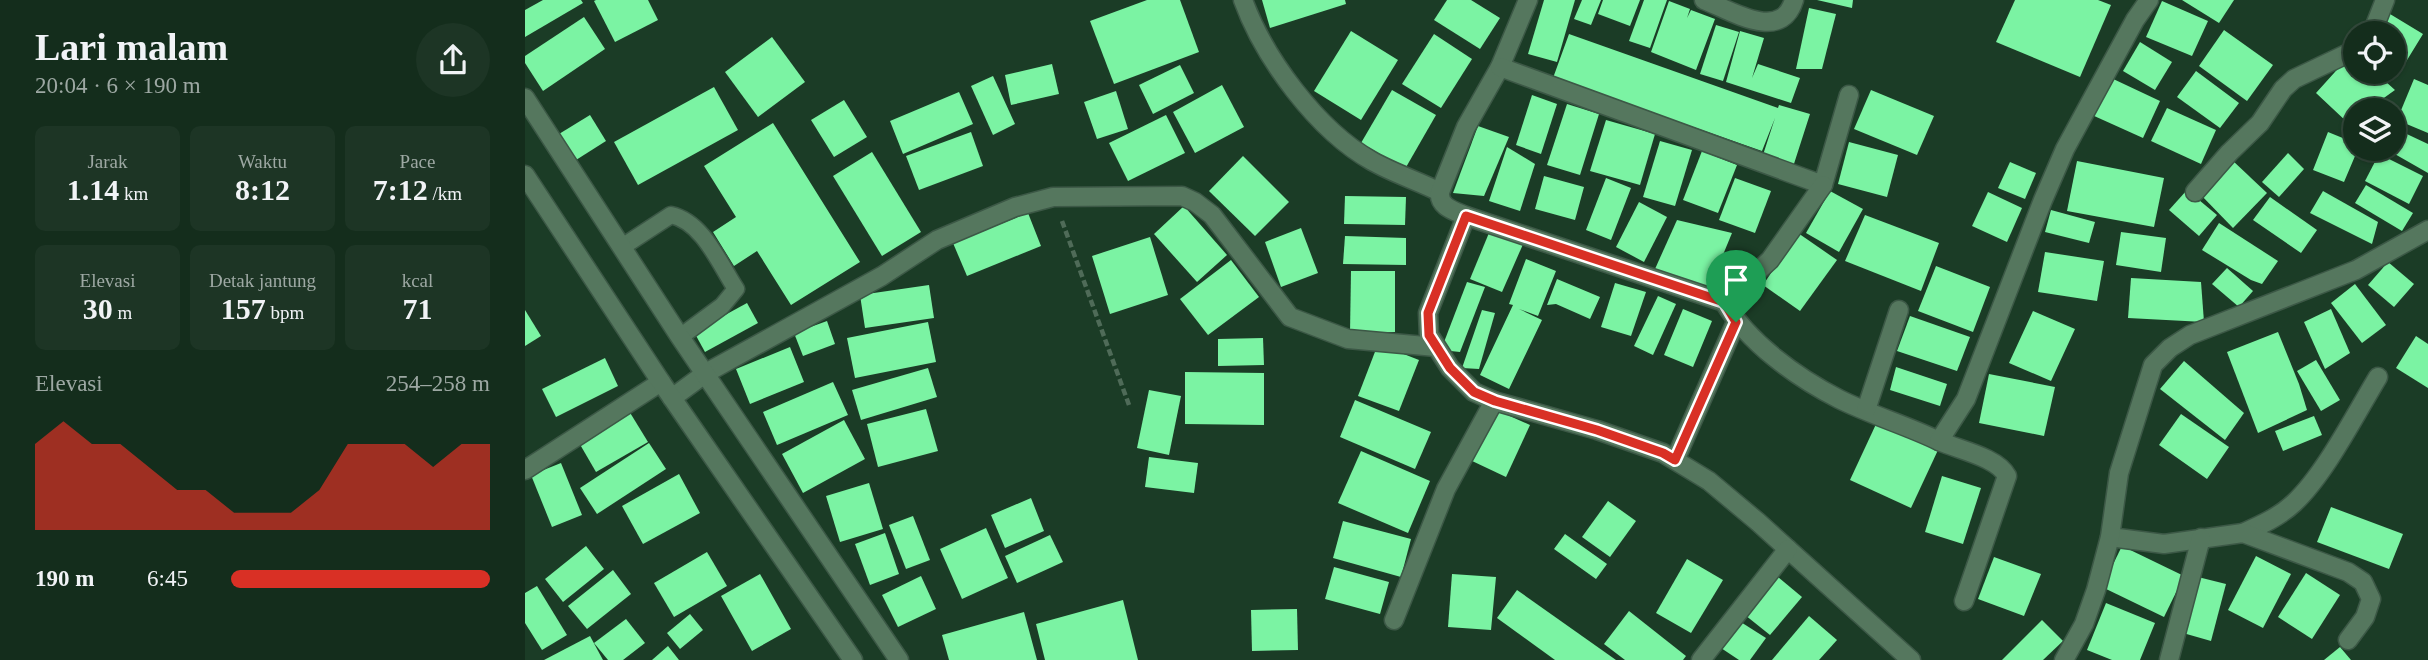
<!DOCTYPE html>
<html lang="id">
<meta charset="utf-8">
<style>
:root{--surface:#142d1c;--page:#1d3525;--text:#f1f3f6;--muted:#9da8a3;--line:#33493b;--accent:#d93025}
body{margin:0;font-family:Georgia,serif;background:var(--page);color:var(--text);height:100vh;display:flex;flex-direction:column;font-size:26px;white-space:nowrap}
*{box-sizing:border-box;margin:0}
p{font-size:23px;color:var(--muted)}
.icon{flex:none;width:38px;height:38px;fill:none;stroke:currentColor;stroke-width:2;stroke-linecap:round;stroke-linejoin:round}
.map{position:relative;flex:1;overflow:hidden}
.details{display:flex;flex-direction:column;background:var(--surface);width:525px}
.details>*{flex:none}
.fabs{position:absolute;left:1818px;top:21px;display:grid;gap:14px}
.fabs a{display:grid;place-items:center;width:63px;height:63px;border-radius:50%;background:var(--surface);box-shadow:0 2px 5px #0004,0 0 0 2px var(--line);font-size:35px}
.pin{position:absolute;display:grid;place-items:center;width:60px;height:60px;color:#fff;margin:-72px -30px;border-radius:50% 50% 50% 0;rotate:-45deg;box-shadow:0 0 7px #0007}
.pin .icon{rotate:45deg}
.round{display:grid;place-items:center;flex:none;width:74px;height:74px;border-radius:37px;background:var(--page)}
.overview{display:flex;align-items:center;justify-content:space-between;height:119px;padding:0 35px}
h1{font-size:38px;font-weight:700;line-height:52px}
.stats{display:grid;grid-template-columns:repeat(3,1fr);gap:10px;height:119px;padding:7px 35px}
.stats div{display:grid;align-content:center;border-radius:10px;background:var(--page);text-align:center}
.stats b{font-size:30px;font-weight:700}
.stats small{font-size:19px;font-weight:400}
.stats p{font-size:19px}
.chart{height:196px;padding:14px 35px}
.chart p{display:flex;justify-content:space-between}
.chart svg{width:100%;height:126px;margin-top:7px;fill:var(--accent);opacity:.7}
ul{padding:0 35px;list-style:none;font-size:23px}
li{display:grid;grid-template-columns:112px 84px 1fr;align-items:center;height:52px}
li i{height:18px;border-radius:9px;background:var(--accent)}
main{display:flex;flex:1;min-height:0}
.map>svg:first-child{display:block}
.building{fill:#7bf3a3}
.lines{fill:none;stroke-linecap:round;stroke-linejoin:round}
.service-casing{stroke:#3c5846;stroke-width:19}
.minor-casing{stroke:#3c5846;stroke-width:21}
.secondary-casing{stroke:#3c5846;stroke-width:21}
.path{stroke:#4f6b58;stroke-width:4.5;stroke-dasharray:7 3.5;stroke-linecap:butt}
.service{stroke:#55775e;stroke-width:16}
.minor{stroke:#55775e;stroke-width:18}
.secondary{stroke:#55775e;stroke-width:18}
.route-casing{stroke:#fff;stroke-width:14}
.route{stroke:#d93025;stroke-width:9}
</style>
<main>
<section class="details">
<div class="overview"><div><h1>Lari malam</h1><p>20:04 · 6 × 190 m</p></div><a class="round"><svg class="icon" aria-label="share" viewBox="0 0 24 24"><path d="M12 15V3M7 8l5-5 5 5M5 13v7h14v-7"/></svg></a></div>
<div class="stats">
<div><p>Jarak</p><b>1.14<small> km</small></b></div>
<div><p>Waktu</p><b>8:12</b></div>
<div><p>Pace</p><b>7:12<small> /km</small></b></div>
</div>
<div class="stats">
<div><p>Elevasi</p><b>30<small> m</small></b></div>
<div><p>Detak jantung</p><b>157<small> bpm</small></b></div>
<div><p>kcal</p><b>71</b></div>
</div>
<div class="chart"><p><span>Elevasi</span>254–258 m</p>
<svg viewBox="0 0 160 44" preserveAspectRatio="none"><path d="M0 44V14L10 6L20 14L30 14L40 22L50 30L60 30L70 38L80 38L90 38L100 30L110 14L120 14L130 14L140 22L150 14L160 14V44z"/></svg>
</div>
<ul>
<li><b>190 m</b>6:45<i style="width:100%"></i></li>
</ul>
</section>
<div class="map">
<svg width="1903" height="660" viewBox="0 0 1903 660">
<rect width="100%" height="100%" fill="#1b3c26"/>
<g class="building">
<path d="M 18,0 L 56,0 L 58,3 L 0,37 L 0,10 Z"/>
<path d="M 71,0 L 123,0 L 133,20 L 90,42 L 69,1 Z"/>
<path d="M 622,0 L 655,0 L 674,52 L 589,84 L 565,21 Z"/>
<path d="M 737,0 L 820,0 L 821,4 L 745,28 Z"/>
<path d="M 922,0 L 946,0 L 975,18 L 955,49 L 909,20 Z"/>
<path d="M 1019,0 L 1050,0 L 1032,62 L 1003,54 Z"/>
<path d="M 1057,0 L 1076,0 L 1066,25 L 1049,19 Z"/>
<path d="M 1078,0 L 1115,0 L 1105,26 L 1073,14 Z"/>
<path d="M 1119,0 L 1142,0 L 1125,48 L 1104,41 Z"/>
<path d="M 1292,0 L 1328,0 L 1327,8 Z"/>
<path d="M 1490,0 L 1573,0 L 1586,5 L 1555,77 L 1471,42 Z"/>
<path d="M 1657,0 L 1709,0 L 1694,23 Z"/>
<path d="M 1144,1 L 1165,9 L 1162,18 L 1166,10 L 1190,19 L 1171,70 L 1126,52 Z"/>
<path d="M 1637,1 L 1683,21 L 1667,56 L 1621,37 Z"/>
<path d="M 1284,8 L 1311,14 L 1297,69 L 1271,69 Z"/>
<path d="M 1865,14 L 1898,34 L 1879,65 L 1869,59 L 1869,33 L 1853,33 Z"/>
<path d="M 59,17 L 80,49 L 18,91 L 0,63 L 0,56 Z"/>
<path d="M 1191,25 L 1214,32 L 1198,81 L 1175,74 Z"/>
<path d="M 1699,30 L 1748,65 L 1722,101 L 1674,66 Z"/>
<path d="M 826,31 L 873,60 L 836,120 L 789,91 Z"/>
<path d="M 1215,31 L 1239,38 L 1227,78 L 1233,64 L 1275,78 L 1266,103 L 1201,82 Z"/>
<path d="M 909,34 L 947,59 L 916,108 L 877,84 Z"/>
<path d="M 1044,34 L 1253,108 L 1254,105 L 1285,114 L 1267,170 L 1236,161 L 1250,118 L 1237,151 L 1028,78 Z"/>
<path d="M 247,37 L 280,82 L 233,117 L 200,72 Z"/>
<path d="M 1615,42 L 1647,62 L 1630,90 L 1598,71 Z"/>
<path d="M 1828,52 L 1830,54 L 1830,72 L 1850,72 L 1870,90 L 1842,110 L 1830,110 L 1830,118 L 1823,123 L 1791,93 Z"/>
<path d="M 527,64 L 534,94 L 486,105 L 480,75 Z"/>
<path d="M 655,65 L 669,93 L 628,114 L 614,85 Z"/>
<path d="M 1671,71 L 1714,103 L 1695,128 L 1652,97 Z"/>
<path d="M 468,76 L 490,124 L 468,135 L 446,86 Z"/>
<path d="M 1584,77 L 1635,101 L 1618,138 L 1567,115 Z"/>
<path d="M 1889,79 L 1903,85 L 1903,133 L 1872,120 Z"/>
<path d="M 697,85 L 719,127 L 670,153 L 648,112 Z"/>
<path d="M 189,87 L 213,130 L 113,185 L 89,142 Z"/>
<path d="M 867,90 L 911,115 L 880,169 L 836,143 Z"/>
<path d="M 1346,90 L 1409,116 L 1392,155 L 1329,129 Z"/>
<path d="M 591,91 L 603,129 L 572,139 L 559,102 Z"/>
<path d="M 434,92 L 448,124 L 378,154 L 365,121 Z"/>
<path d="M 1007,95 L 1032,104 L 1016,154 L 991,145 Z"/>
<path d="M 319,100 L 342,137 L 309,157 L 286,120 Z"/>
<path d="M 1042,104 L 1074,114 L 1055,175 L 1022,165 Z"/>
<path d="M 1642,108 L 1691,130 L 1676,164 L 1626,141 Z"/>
<path d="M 65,115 L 81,141 L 51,160 L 34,134 Z"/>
<path d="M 641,115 L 660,153 L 603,181 L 584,143 Z"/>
<path d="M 1081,120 L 1130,134 L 1115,185 L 1065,171 Z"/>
<path d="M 248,123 L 335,262 L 266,305 L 232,251 L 209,266 L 188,232 L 211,217 L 179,166 Z"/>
<path d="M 953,126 L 984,137 L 959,196 L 928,193 Z"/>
<path d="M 1869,128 L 1903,144 L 1903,173 L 1861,149 L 1869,149 Z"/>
<path d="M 446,132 L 458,166 L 394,190 L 381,156 Z"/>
<path d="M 1803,132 L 1830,143 L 1830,149 L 1833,149 L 1819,182 L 1788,170 Z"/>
<path d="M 1135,141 L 1167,150 L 1150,206 L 1118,197 Z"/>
<path d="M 1324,142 L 1373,155 L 1362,197 L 1313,184 Z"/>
<path d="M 982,147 L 1010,164 L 995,211 L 964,201 Z"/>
<path d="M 1177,151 L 1212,165 L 1193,213 L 1158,200 Z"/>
<path d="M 347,152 L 396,232 L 357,256 L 308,176 Z"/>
<path d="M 1763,153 L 1779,169 L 1754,197 L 1737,182 Z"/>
<path d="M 1854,154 L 1898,176 L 1884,204 L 1840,181 Z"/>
<path d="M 718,156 L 764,202 L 730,236 L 684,191 Z"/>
<path d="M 1707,160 L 1742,193 L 1708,228 L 1674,193 Z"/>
<path d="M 1552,161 L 1639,178 L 1629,227 L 1542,211 Z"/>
<path d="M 1485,162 L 1511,173 L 1500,199 L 1473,188 Z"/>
<path d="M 1019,176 L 1059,187 L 1050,220 L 1010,209 Z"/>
<path d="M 1081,178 L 1106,188 L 1086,240 L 1061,230 Z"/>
<path d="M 1210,178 L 1246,191 L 1230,233 L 1194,220 Z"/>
<path d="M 1841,185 L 1888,213 L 1877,231 L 1830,203 Z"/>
<path d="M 1662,190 L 1692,215 L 1674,236 L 1644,210 Z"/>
<path d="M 1305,191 L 1338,209 L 1314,252 L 1281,233 Z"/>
<path d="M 1798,191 L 1853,222 L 1847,244 L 1785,213 Z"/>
<path d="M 1463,192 L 1497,208 L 1482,242 L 1447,226 Z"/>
<path d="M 820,196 L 881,197 L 880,225 L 819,224 Z"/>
<path d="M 1745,197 L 1792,230 L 1776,253 L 1728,220 Z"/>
<path d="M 1114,202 L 1142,217 L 1119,262 L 1091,247 Z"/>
<path d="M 659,206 L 702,255 L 672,282 L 629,234 Z"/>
<path d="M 1526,210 L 1570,222 L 1564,243 L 1520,232 Z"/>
<path d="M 503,213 L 516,246 L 442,276 L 428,243 Z"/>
<path d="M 1340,215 L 1414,243 L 1396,291 L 1320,261 Z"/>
<path d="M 1152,220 L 1207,233 L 1183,291 L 1130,269 Z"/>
<path d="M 1694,223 L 1753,261 L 1737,284 L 1726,280 L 1677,250 Z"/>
<path d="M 776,228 L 793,273 L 756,287 L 740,242 Z"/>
<path d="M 966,228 L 999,242 L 977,292 L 945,279 Z"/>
<path d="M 1596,232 L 1641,238 L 1636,272 L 1591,265 Z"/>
<path d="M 1273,233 L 1312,260 L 1275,311 L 1238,285 Z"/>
<path d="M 820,236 L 881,238 L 881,265 L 818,264 Z"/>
<path d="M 625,237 L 643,295 L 585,314 L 567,256 Z"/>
<path d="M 1520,252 L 1579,261 L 1572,301 L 1513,292 Z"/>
<path d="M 1001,259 L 1031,271 L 1013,316 L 994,309 L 1017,320 L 984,389 L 955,375 L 988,305 L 984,304 Z"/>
<path d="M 706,260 L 734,297 L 683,335 L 655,299 Z"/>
<path d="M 1863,262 L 1889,284 L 1869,307 L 1843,285 Z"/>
<path d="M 1411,266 L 1465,287 L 1448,332 L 1393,311 Z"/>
<path d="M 1702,268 L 1728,291 L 1714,307 L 1687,284 Z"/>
<path d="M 826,271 L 870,271 L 870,332 L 825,333 Z"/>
<path d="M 1606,278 L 1676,282 L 1679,322 L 1603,318 Z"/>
<path d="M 1032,279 L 1075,297 L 1065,319 L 1031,304 L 1022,305 Z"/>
<path d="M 942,282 L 960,287 L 935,352 L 916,350 Z"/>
<path d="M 1090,283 L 1121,292 L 1106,336 L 1076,327 Z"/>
<path d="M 1830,284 L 1861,325 L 1837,343 L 1806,303 Z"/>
<path d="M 404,285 L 409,318 L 340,328 L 335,295 Z"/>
<path d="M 1133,296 L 1151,304 L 1128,355 L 1109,346 Z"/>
<path d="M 222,303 L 233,323 L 180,352 L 169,332 Z"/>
<path d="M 1158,309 L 1187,321 L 1168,367 L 1139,355 Z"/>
<path d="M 1806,309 L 1825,353 L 1800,369 L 1779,322 Z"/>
<path d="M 0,310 L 16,336 L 0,346 Z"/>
<path d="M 957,310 L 970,313 L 954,369 L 937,368 Z"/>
<path d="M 1508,311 L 1550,329 L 1526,381 L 1484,363 Z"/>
<path d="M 1385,316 L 1445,337 L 1432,371 L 1372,351 Z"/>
<path d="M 302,321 L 310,344 L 278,356 L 269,333 Z"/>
<path d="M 403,322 L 411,362 L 330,378 L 322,338 Z"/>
<path d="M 1753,332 L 1774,384 L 1782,410 L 1733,433 L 1702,352 Z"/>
<path d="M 1891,336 L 1903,344 L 1903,388 L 1871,368 Z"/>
<path d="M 738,338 L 739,365 L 693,366 L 693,339 Z"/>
<path d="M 853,344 L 894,360 L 874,411 L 833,396 Z"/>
<path d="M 265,347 L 279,382 L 225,404 L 211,369 Z"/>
<path d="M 80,358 L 93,386 L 31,417 L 17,389 Z"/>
<path d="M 1791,360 L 1815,400 L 1796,411 L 1772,371 Z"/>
<path d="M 1659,361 L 1719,413 L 1700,440 L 1635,389 Z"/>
<path d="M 1371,367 L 1422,384 L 1415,406 L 1365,390 Z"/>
<path d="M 403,368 L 412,397 L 336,420 L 327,390 Z"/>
<path d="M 660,372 L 739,373 L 739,425 L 660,424 Z"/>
<path d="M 1464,374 L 1530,387 L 1519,436 L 1454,423 Z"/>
<path d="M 308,382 L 323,415 L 252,445 L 238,412 Z"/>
<path d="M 624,390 L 656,396 L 644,455 L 612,448 Z"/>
<path d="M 830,400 L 906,432 L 890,469 L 815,437 Z"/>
<path d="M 401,409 L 413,451 L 353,467 L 342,424 Z"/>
<path d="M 969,409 L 1005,425 L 981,477 L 945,460 Z"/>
<path d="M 104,411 L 123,442 L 71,472 L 53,441 Z"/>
<path d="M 1656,414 L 1704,447 L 1682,479 L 1634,445 Z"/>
<path d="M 1789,416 L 1797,435 L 1758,451 L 1750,431 Z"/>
<path d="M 319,420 L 340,459 L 278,493 L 257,454 Z"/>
<path d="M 1352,422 L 1413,450 L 1386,508 L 1325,480 Z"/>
<path d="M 124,443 L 141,469 L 72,514 L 55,488 Z"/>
<path d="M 836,451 L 905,481 L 883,533 L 813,503 Z"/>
<path d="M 624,457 L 673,463 L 669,493 L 620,487 Z"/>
<path d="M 36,463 L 57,515 L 27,527 L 6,475 Z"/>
<path d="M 154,474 L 175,513 L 118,544 L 97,506 Z"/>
<path d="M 1417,476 L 1456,488 L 1438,544 L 1400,532 Z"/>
<path d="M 344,483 L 358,529 L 315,542 L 301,496 Z"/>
<path d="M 506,498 L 519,531 L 480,548 L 466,515 Z"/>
<path d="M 1083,501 L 1111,521 L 1085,557 L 1057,537 Z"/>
<path d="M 1806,507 L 1878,534 L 1864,569 L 1792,542 Z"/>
<path d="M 388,516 L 405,560 L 381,569 L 364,525 Z"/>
<path d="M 818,521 L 886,539 L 876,577 L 808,558 Z"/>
<path d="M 461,528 L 483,578 L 437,599 L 415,549 Z"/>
<path d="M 360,533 L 374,574 L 345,585 L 330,544 Z"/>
<path d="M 1040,534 L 1082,564 L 1071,579 L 1029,549 Z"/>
<path d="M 525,535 L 538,562 L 492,583 L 480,556 Z"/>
<path d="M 61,546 L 79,569 L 38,602 L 20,579 Z"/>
<path d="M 1597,546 L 1659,576 L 1639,617 L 1577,587 Z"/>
<path d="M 182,552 L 202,586 L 149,617 L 129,583 Z"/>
<path d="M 1731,556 L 1766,574 L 1738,628 L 1703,610 Z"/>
<path d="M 1469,557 L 1516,574 L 1499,616 L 1453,599 Z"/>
<path d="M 1162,559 L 1198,580 L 1166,633 L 1131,613 Z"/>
<path d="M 809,567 L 864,582 L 855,614 L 800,599 Z"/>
<path d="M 88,570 L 106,594 L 62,629 L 43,606 Z"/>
<path d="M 1247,572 L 1277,597 L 1245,635 L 1215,611 Z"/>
<path d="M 1781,573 L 1815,595 L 1787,639 L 1753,617 Z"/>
<path d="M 235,574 L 266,629 L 227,651 L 196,596 Z"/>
<path d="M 927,574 L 971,577 L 966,630 L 923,627 Z"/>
<path d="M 396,576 L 411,609 L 373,627 L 357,595 Z"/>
<path d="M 1673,577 L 1701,584 L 1686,641 L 1658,633 Z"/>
<path d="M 12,586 L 42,635 L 17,650 L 0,623 L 0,593 Z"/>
<path d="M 992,590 L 1091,660 L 1030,660 L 972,618 Z"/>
<path d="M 598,600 L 613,660 L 520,660 L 511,624 Z"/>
<path d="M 1581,603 L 1630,623 L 1615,660 L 1587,660 L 1562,650 Z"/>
<path d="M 772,609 L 773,650 L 727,651 L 726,610 Z"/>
<path d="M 1104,611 L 1161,656 L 1158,660 L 1100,660 L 1079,644 Z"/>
<path d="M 499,612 L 512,660 L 424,660 L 417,635 Z"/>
<path d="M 165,614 L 178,630 L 155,649 L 142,633 Z"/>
<path d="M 1284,616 L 1312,640 L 1294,660 L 1247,660 Z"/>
<path d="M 101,619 L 120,643 L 98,660 L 83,660 L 69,643 Z"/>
<path d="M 1211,619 L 1241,638 L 1225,660 L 1214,660 L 1193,646 Z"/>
<path d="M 1517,620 L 1538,641 L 1518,660 L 1477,660 Z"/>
<path d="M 65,636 L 78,660 L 19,660 Z"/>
<path d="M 143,646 L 154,660 L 127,660 Z"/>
<path d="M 1815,647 L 1826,660 L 1799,660 Z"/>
</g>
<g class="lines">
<g class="service-casing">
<path id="service" d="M 97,247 L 146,215 C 178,222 194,263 211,289 L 197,306 L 155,337"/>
</g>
<g class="minor-casing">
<g id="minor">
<path d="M 718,0 C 739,58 792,130 847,161 C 868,173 893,181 915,192"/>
<path d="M 1003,0 L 975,67 L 941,127 L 915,192 C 913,207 930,211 941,216 L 903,313 L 904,335 L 925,368 L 949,392 L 969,401 L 1072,430 L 1138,453 L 1184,481 L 1233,522 L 1386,660"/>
<path d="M 1179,0 C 1207,11 1256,43 1269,0"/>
<path d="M 1847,33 L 1860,0"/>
<path d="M 975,67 L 1298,185 L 1324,95"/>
<path d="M 1670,192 L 1704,153 L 1735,123 L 1758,89 L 1769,79 L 1830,50"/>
<path d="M 941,216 L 1199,302 L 1245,260 L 1298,185"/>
<path d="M 1199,302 C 1224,343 1271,377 1314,399 C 1346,415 1381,425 1414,441"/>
<path d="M 147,398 L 181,373 L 357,276 L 412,240 L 490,207 L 528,197 L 657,196 L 670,202 L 687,215 L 765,317 L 823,339 L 911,347"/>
<path d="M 1341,410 L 1374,310"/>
<path d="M 1150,460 L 1211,322"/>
<path d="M 0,470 L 136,382"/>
<path d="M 1718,533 C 1736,525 1754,517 1769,503 C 1800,474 1830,415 1853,377"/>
<path d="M 1585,537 L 1639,544 L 1718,533 L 1823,572 L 1838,582 L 1846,599 L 1840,617 L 1823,640"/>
<path d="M 1439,601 L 1482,476 C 1472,457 1434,450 1414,441 L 1441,399 L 1518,200 L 1540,149 L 1610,20 L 1624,0"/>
<path d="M 869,620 L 921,489 L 969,401"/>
<path d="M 1176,660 L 1263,549"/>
<path d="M 1539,660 L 1559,624 L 1571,590 L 1585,537 L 1594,473 L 1628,365 L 1645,348 L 1665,335 L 1831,270 L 1903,230"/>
<path d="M 1644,660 L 1676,538"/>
</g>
</g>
<g class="secondary-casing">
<g id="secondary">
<path d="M 0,98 L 155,337 L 374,660"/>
<path d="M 0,175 L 136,382 L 328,660"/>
</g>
</g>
<path class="path" d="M 537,221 L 604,405"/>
<use href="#service" class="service"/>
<use href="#minor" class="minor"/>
<use href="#secondary" class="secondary"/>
</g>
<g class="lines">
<g class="route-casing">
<path id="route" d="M 941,216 L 1199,302 L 1211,322 L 1150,460 L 1138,453 L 1072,430 L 970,401 L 949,392 L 925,368 L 904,335 L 903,313 Z"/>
</g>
<use href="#route" class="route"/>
</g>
</svg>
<div class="fabs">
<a><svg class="icon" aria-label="locate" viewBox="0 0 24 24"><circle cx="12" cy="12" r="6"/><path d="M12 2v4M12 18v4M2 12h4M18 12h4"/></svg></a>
<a><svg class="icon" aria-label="layers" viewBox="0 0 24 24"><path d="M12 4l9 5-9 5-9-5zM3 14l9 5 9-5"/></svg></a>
</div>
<div class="pin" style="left:1211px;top:322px;background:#1e9e55"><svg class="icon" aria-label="arrive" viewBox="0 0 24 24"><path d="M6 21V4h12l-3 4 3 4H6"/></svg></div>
</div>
</main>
